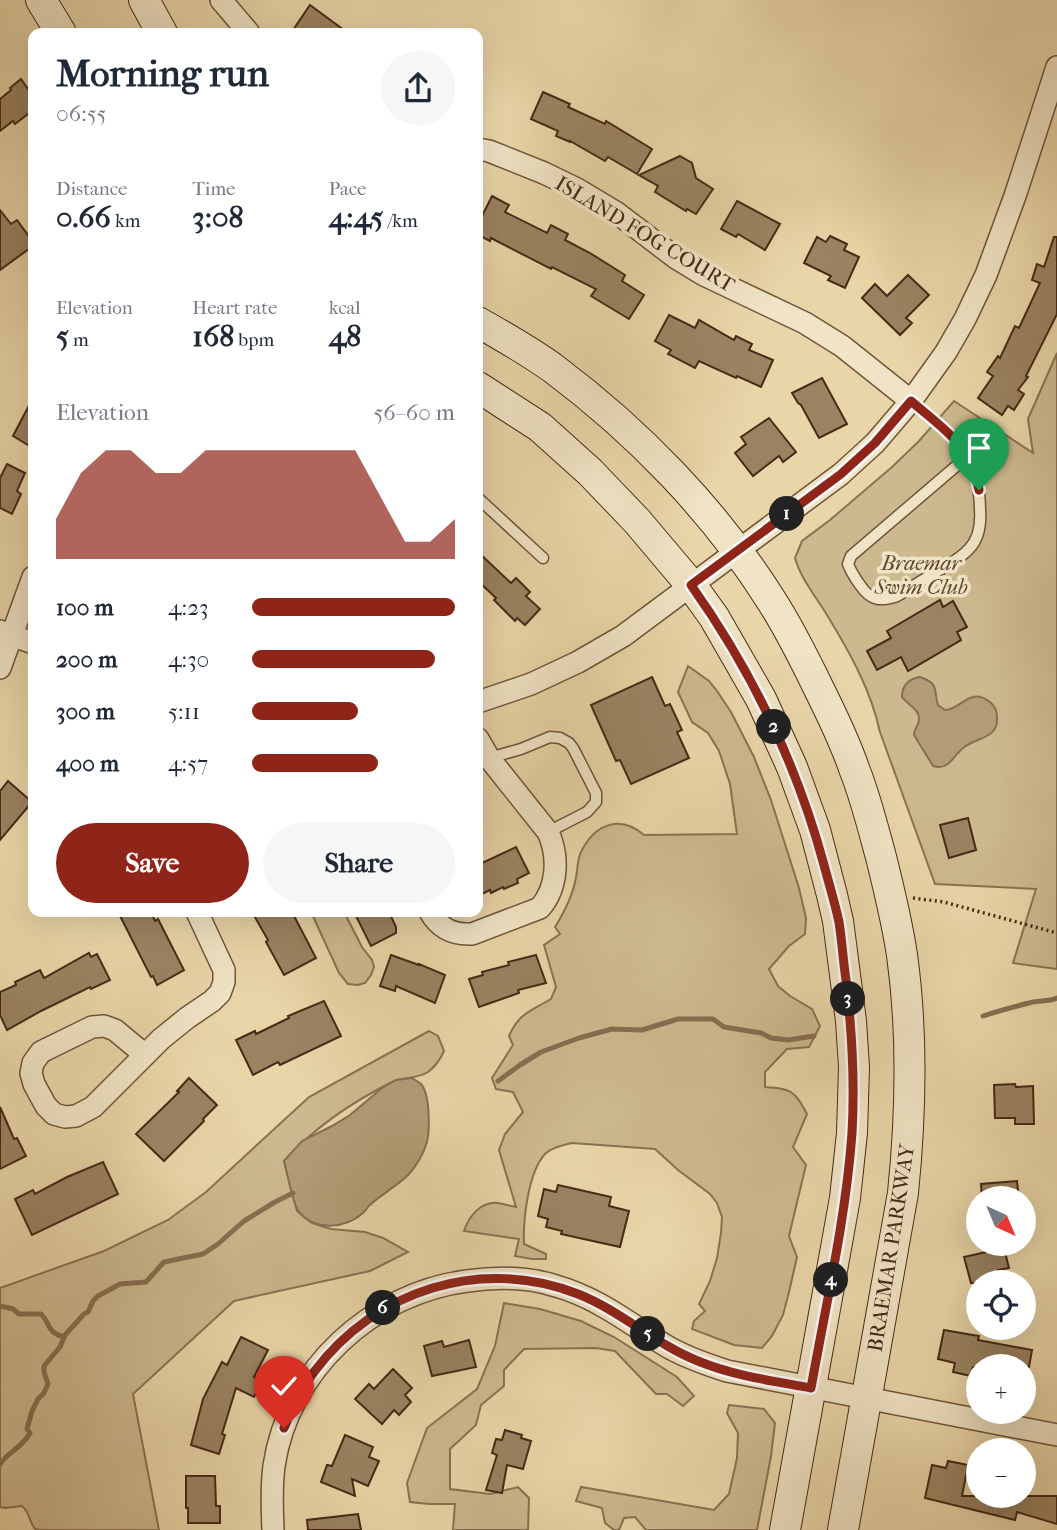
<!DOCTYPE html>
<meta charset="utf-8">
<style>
:root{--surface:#fff;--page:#f6f6f7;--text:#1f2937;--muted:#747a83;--accent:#8f2418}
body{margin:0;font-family:"IM FELL French Canon",serif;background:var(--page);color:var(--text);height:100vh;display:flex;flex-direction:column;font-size:26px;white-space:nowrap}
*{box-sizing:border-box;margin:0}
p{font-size:23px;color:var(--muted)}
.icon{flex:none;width:38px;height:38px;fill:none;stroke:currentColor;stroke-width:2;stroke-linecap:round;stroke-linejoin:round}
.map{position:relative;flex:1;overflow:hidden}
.drawer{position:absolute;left:28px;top:28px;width:455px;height:889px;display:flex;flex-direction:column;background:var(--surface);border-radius:14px;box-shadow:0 7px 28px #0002}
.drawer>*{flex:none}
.needle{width:46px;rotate:136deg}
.fabs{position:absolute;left:966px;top:1186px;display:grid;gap:14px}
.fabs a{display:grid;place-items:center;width:70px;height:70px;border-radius:50%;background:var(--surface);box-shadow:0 7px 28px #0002;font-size:35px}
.pin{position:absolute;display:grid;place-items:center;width:60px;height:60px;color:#fff;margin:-72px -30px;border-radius:50% 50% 50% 0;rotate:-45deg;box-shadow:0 0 7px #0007}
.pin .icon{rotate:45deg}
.km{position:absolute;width:35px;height:35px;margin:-18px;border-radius:50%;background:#222;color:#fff;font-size:19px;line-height:35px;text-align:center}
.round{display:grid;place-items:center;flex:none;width:74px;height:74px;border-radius:37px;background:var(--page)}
.head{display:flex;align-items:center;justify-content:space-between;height:119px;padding:0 28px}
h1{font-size:38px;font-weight:700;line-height:52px}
.metrics{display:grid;grid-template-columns:repeat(3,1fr);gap:10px;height:119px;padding:7px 28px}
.metrics div{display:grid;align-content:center}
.metrics b{font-size:30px;font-weight:700}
.metrics small{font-size:19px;font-weight:400}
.metrics p{font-size:19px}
.chart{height:196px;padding:14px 28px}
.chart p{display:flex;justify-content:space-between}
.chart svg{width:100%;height:126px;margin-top:7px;fill:var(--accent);opacity:.7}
.button{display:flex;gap:14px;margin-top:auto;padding:14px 28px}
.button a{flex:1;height:80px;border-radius:42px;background:var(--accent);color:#fff;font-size:28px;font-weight:700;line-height:80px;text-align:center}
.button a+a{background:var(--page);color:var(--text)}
ul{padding:0 28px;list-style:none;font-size:23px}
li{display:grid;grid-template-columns:112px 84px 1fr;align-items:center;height:52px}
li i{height:18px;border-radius:9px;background:var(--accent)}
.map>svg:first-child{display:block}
.green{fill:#cdb98f;stroke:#8a7252;stroke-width:2}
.water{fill:#b29c76;stroke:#876e50;stroke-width:2}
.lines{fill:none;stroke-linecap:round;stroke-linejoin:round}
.stream{stroke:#876e50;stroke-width:5}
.building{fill:#9b8362;stroke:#462a16;stroke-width:2}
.lane-casing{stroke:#6f553a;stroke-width:13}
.street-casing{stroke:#6f553a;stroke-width:24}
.secondary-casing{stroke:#462a16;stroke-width:32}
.path{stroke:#462a16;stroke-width:3.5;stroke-dasharray:2 3.5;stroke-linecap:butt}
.lane{stroke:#f1e4c6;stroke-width:10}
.street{stroke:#f1e4c6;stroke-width:21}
.secondary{stroke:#f1e4c6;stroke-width:30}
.route-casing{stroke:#fff;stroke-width:14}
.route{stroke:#8f2418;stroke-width:9}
.labels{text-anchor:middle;stroke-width:7;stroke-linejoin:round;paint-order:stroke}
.street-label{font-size:21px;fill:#462a16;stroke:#f1e4c6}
.park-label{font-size:21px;font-style:italic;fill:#61472e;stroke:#f1e4c6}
</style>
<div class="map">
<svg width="1057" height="1530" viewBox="0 0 1057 1530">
<rect width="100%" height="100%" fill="#e9d6a8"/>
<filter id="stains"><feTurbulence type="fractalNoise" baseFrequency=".00286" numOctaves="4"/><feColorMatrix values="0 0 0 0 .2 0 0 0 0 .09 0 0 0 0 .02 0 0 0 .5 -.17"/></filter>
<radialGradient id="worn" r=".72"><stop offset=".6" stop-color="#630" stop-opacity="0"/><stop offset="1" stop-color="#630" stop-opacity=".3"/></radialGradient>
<g class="green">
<path d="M 1057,353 L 1057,969 L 1013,963 L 1036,889 L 935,884 L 880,732 C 871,690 849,651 827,615 C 816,597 801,579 795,558 L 802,541 L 830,520 L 892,467 L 919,441 L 954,401 L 1033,453 L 1028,419 Z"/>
<path d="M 688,666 L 709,681 L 717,691 L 731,712 L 754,757 L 771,800 L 799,888 L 806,918 L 805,934 L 789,946 L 769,969 L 778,986 L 790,996 L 812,1009 L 820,1026 L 809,1047 L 787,1049 L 765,1072 L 765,1087 C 792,1089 794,1090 807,1114 L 793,1147 L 806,1165 L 789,1236 L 797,1257 L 789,1292 L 783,1315 L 772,1336 L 762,1348 L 734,1345 L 692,1329 L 694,1321 L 705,1311 L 699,1304 L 710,1281 L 717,1258 L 721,1233 L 722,1217 L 717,1203 L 710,1194 L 678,1170 L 655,1149 L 572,1143 C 563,1145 553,1147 546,1153 C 528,1171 523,1220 524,1244 L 546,1254 L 546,1259 L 532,1259 L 515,1256 L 519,1239 L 464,1231 C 469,1216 481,1201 498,1203 C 504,1204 510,1206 516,1207 L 499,1150 L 505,1134 L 523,1112 L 513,1092 L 496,1089 L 492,1078 L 513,1045 L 509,1036 C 519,1013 531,1011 551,999 L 556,987 L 544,945 L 560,934 L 555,927 C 565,911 573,895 576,877 C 578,868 577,858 582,850 C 596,823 621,815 644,835 L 737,834 L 730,784 L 719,751 L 708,733 L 692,722 L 678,692 Z"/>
<path d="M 311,912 L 344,912 L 362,947 L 372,960 L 374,967 L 371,975 L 365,983 L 358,985 L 348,984 L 339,973 Z"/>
<path d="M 429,1031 L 438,1036 L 444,1051 C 440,1060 436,1066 428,1072 C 417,1079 403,1077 392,1082 C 352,1102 314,1128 284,1161 L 297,1211 L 312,1223 L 331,1229 L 365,1232 L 383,1238 L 408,1252 L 370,1271 L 234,1301 L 133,1394 L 159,1530 L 41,1530 L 35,1529 C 29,1521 30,1513 22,1506 L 5,1508 L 0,1507 L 0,1288 L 104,1251 L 168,1220 L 206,1192 L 309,1097 Z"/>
<path d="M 504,1303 L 540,1309 L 581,1321 L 614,1337 L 677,1377 L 694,1396 L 683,1406 L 667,1394 L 656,1394 L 615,1351 L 596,1348 L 524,1349 L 504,1370 L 504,1386 L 481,1405 L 476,1425 L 450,1449 L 450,1489 L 490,1494 L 518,1487 L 529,1498 L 528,1530 L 453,1530 L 455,1504 L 429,1504 L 410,1502 L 407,1483 L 427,1428 L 477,1389 L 495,1346 Z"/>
<path d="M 729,1405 L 764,1409 L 775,1423 L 771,1456 L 757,1530 L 646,1530 L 635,1517 L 624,1518 L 619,1530 L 614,1530 L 605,1523 L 602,1508 L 576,1501 L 581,1487 L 714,1510 L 729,1494 L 737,1458 L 738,1433 L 727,1413 Z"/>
</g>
<g class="water">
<path d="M 920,677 C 940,684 933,689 938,705 L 945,710 C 961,710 970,686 990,702 C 995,706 997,711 997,717 C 999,739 976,737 963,748 C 953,756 949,771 933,766 L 914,735 C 914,727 919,727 919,719 C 920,710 907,704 902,697 C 902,685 909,679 920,677 Z"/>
<path d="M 412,1078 C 415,1080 419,1082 421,1084 C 430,1094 430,1129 427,1142 C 424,1153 416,1167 408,1175 C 397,1186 382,1194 370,1205 C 367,1207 366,1211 363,1213 C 345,1229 315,1231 299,1212 C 293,1205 287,1172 284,1161 L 302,1141 L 332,1126 L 350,1115 L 382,1088 L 396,1080 Z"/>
</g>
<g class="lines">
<g class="stream">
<path d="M 983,1016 C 998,1011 1013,1007 1029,1003 C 1039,1000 1048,1002 1057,998"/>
<path d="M 498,1081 L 520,1065 L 541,1052 L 579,1038 L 612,1029 L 642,1030 L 678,1019 L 713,1019 L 724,1027 L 761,1033 L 771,1038 L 788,1040 L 814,1036"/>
<path d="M 0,1306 L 13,1309 L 19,1314 L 41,1314 C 51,1324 46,1332 64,1337"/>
<path d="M 0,1464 C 10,1450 21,1449 30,1433 L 27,1429 L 32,1411 L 38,1399 L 44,1393 L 48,1384 L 44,1372 L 44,1366 L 60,1347 L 65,1335 L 84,1314 L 88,1312 L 93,1301 L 98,1296 L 120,1284 L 146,1282 L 164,1262 L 203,1254 L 218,1244 L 244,1221 L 275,1202 L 293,1193"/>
</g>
</g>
<g class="building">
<path d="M 310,5 L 348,33 L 291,33 Z"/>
<path d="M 21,79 L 33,96 L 33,110 L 15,124 L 13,121 L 0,131 L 0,99 L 11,90 L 10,88 Z"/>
<path d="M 543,92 L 570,104 L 568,107 L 605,124 L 606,121 L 652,149 L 637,174 L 608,157 L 605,161 L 570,141 L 570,142 L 556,136 L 558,131 L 531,119 Z"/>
<path d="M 680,156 L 692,163 L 696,178 L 713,189 L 696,214 L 687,209 L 686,211 L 655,192 L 658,186 L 639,175 Z"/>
<path d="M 492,196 L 509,205 L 505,212 L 547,233 L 551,225 L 568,234 L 565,240 L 590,253 L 625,275 L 622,281 L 644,295 L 629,319 L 591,296 L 596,289 L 552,267 L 551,269 L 491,238 L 490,241 L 478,235 L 478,224 Z"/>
<path d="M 737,201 L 780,224 L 765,250 L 738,234 L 736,237 L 721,229 Z"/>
<path d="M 0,210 L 11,224 L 17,220 L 33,242 L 33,246 L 0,270 Z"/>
<path d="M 830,236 L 847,244 L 844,250 L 859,257 L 845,288 L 828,280 L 831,276 L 804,263 L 817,237 L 826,242 Z"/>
<path d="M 1054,237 L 1057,237 L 1057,314 L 1026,376 L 1028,377 L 1018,390 L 1024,394 L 1014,410 L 1008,406 L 1002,415 L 978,398 L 993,376 L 987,372 L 998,356 L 1000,358 L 1015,326 L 1019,328 L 1040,283 L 1032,280 L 1037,264 L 1044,267 Z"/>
<path d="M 908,275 L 929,295 L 906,318 L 912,323 L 900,335 L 862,298 L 875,284 L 887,296 Z"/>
<path d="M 669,315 L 695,328 L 699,320 L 734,340 L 736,336 L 752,344 L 749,350 L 773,360 L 761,387 L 737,376 L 736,378 L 699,361 L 695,368 L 668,354 L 671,350 L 655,341 Z"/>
<path d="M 822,378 L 847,424 L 819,438 L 801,405 L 798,403 L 792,393 Z"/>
<path d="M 33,398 L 33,448 L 13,436 Z"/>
<path d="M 769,418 L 796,452 L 783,462 L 779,456 L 753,476 L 735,453 L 746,444 L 741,437 Z"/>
<path d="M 7,464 L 25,473 L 17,491 L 21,494 L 12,514 L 0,508 L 0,478 Z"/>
<path d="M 478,552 L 511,583 L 516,578 L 530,592 L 526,596 L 540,609 L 525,625 L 517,618 L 515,621 L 494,600 L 496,598 L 478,581 Z"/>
<path d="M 940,600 L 943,607 L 953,601 L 967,627 L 957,632 L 961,640 L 908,671 L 901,657 L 877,670 L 867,651 L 891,638 L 887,631 Z"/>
<path d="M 652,677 L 665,706 L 670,704 L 682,730 L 677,732 L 689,758 L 631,784 L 620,760 L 616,761 L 591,705 Z"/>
<path d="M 8,781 L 32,802 L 0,840 L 0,791 Z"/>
<path d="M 968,818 L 976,850 L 949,858 L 940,825 Z"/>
<path d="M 516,847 L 529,873 L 517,879 L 518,883 L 504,889 L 503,887 L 491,893 L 490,890 L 478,896 L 478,865 Z"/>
<path d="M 118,912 L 151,912 L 155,921 L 158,919 L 184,970 L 157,985 L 153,976 L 151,977 Z"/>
<path d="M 252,912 L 292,912 L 316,958 L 284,975 L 266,942 L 268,940 Z"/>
<path d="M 354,912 L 389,912 L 396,927 L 396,933 L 371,946 Z"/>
<path d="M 89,953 L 91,957 L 97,954 L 110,980 L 91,989 L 90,987 L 41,1011 L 7,1030 L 0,1015 L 0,992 L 16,985 L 15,982 L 40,970 L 44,978 Z"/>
<path d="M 391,955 L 419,965 L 419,964 L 445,975 L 435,1003 L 396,986 L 395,991 L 380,986 Z"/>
<path d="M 536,955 L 546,983 L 518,990 L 519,993 L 479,1007 L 469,979 L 483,975 L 482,972 L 509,965 L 508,962 Z"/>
<path d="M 324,1001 L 341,1036 L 280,1065 L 278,1062 L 253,1075 L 236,1040 L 255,1031 L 256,1034 L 289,1018 L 288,1016 Z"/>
<path d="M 189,1078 L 217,1105 L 203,1119 L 204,1121 L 164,1161 L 136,1134 L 179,1092 L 177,1091 Z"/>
<path d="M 1015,1084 L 1016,1087 L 1033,1086 L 1034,1124 L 1015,1124 L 1015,1118 L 995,1118 L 994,1085 Z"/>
<path d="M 0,1107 L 14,1139 L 17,1138 L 26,1156 L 0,1169 Z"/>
<path d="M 103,1162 L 118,1194 L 32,1235 L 15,1199 L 33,1190 L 35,1194 L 67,1177 Z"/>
<path d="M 1017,1181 L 1019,1199 L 982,1199 L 981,1184 Z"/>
<path d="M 558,1185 L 611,1197 L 609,1206 L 629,1211 L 620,1247 L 561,1234 L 562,1231 L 546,1227 L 548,1219 L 538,1216 L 544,1189 L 556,1192 Z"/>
<path d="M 1004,1248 L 1009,1268 L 998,1270 L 1001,1283 L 971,1283 L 964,1257 Z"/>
<path d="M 944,1330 L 979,1336 L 978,1340 L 1032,1350 L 1029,1367 L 973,1367 L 971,1376 L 953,1372 L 955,1363 L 938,1359 Z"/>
<path d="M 241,1337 L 268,1350 L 254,1377 L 262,1381 L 254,1397 L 236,1388 L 222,1434 L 225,1435 L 219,1454 L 191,1445 L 203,1399 L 222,1362 L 227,1365 Z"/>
<path d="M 469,1340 L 476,1367 L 432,1376 L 424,1346 L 442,1341 L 444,1347 Z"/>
<path d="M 393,1369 L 412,1388 L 405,1395 L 411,1402 L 399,1415 L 394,1410 L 382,1424 L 355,1399 L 369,1384 L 374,1389 Z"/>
<path d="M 505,1430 L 522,1435 L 521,1438 L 531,1441 L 523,1469 L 507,1465 L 502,1493 L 486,1490 L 497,1455 L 492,1453 L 496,1439 L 502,1440 Z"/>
<path d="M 345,1435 L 373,1447 L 369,1457 L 379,1461 L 368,1486 L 352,1479 L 355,1496 L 321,1482 L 327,1465 L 332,1466 Z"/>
<path d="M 948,1461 L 968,1465 L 962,1496 L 1057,1496 L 1057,1524 L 1017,1512 L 1015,1520 L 925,1498 L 932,1465 L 946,1468 Z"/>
<path d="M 186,1476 L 215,1476 L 216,1506 L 220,1506 L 220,1523 L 188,1523 L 188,1508 L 186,1508 Z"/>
<path d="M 358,1514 L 361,1530 L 308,1530 L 307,1520 Z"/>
</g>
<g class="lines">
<g class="lane-casing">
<g id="lane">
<path d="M 911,401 C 951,436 979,451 980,509 C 981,523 979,539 969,549 C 962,557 951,563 943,568 C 927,577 912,587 897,596 C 880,602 870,600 860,585 C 855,578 851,572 848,564 L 851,556 L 968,456"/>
<path d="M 478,498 L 543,558"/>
<path d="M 489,758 L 521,749 L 550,737 L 560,738 L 569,743 L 573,748 L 596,793 L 596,802 L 587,812 L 548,832"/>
</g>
</g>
<g class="street-casing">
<g id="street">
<path d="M 221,0 L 249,33"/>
<path d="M 478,149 L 489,151 L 544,173 L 577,189 L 617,213 L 676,258 L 704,275 L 805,323 L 842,346 L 911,401"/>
<path d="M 0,631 L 33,643"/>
<path d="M 0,668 L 33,577"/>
<path d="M 478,702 L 531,684 L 578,662 L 623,636 L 841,474 L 875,443 L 911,401 L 946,352 L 965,319 L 986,275 L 1015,196 L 1057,67"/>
<path d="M 430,912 C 440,929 453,935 472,934 L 540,908 C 558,887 559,856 548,832 L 489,758 L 478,739"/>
<path d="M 145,1055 L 115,1030 L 104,1026 L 92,1027 L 41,1052 L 33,1063 L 31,1073 L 34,1084 L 46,1106 L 54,1114 L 65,1117 L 76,1116 L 93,1107 L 161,1039 L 187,1018 L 212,1001 L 220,993 L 224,982 L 224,970 L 197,912"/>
<path d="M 273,1530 C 272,1509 271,1488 274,1466 C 288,1370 372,1293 467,1281 C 495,1277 528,1277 556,1286 C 598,1298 627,1322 663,1344 C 682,1356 705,1364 727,1371 L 1057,1435"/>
</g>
</g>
<g class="secondary-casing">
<g id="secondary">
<path d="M 41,0 L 61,33"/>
<path d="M 144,0 L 162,33"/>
<path d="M 478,322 C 504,337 531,352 554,369 C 638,432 715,511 771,600 C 789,628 804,658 819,689 C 832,715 845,742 855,771 C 866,799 873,828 881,857 C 889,889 897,922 902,955 C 913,1034 911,1114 903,1193 L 843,1530"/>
<path d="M 478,387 L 540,427 L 590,472 L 637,521 L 691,585 L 714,617 L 761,699 L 792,767 L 815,830 L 832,895 L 838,921 L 851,1021 L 854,1067 L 852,1133 L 845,1198 L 785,1530"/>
</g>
</g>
<path class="path" d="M 913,898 L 944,902 L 1057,933"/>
<use href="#lane" class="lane"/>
<use href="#street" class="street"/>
<use href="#secondary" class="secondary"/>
</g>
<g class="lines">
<g class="route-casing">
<path id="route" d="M 284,1428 C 292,1409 301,1389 314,1372 C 375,1290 481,1256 578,1294 C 621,1311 655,1344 698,1361 C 734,1376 774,1381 811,1388 C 826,1304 846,1218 852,1133 C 855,1081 852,1031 846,980 C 843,960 842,941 839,922 C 835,903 829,884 824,865 C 797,765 752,671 691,585 L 841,474 L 875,443 L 911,401 C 943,429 972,445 979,490"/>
</g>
<use href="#route" class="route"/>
</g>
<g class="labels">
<g class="street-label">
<text transform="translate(645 234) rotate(31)" y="7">ISLAND FOG COURT</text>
<text transform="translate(891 1248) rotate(-81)" y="7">BRAEMAR PARKWAY</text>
</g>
<g class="park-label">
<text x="921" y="570">Braemar<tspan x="921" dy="24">Swim Club</tspan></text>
</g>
</g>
<rect width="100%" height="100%" filter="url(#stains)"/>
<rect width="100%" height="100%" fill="url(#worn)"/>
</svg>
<div class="fabs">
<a><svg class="needle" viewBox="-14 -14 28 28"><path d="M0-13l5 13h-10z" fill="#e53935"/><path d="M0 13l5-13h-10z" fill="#747a83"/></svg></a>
<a><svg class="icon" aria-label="locate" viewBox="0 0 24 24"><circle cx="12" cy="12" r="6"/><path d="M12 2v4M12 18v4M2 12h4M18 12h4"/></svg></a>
<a>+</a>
<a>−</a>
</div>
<div class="pin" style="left:979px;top:490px;background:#1e9e55"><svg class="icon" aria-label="arrive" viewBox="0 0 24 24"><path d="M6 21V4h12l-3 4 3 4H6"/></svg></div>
<div class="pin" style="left:284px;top:1428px;background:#d93025"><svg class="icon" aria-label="check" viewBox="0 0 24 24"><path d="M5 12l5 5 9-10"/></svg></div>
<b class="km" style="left:787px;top:514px">1</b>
<b class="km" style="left:774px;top:727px">2</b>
<b class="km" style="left:848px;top:999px">3</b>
<b class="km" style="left:831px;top:1280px">4</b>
<b class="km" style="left:648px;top:1334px">5</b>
<b class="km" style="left:383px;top:1308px">6</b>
<section class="drawer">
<div class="head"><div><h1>Morning run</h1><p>06:55</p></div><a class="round"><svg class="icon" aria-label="share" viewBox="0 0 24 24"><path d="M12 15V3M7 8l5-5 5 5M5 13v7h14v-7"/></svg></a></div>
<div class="metrics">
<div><p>Distance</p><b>0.66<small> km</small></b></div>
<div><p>Time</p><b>3:08</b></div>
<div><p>Pace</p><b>4:45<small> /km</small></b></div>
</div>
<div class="metrics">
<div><p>Elevation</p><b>5<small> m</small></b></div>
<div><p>Heart rate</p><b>168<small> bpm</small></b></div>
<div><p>kcal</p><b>48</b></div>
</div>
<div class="chart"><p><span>Elevation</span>56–60 m</p>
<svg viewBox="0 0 160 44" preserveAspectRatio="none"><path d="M0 44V30L10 14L20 6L30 6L40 14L50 14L60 6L70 6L80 6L90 6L100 6L110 6L120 6L130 22L140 38L150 38L160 30V44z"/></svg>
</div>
<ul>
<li><b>100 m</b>4:23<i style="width:100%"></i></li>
<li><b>200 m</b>4:30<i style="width:90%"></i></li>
<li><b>300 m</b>5:11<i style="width:52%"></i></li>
<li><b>400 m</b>4:57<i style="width:62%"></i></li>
</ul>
<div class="button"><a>Save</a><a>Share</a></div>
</section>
</div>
